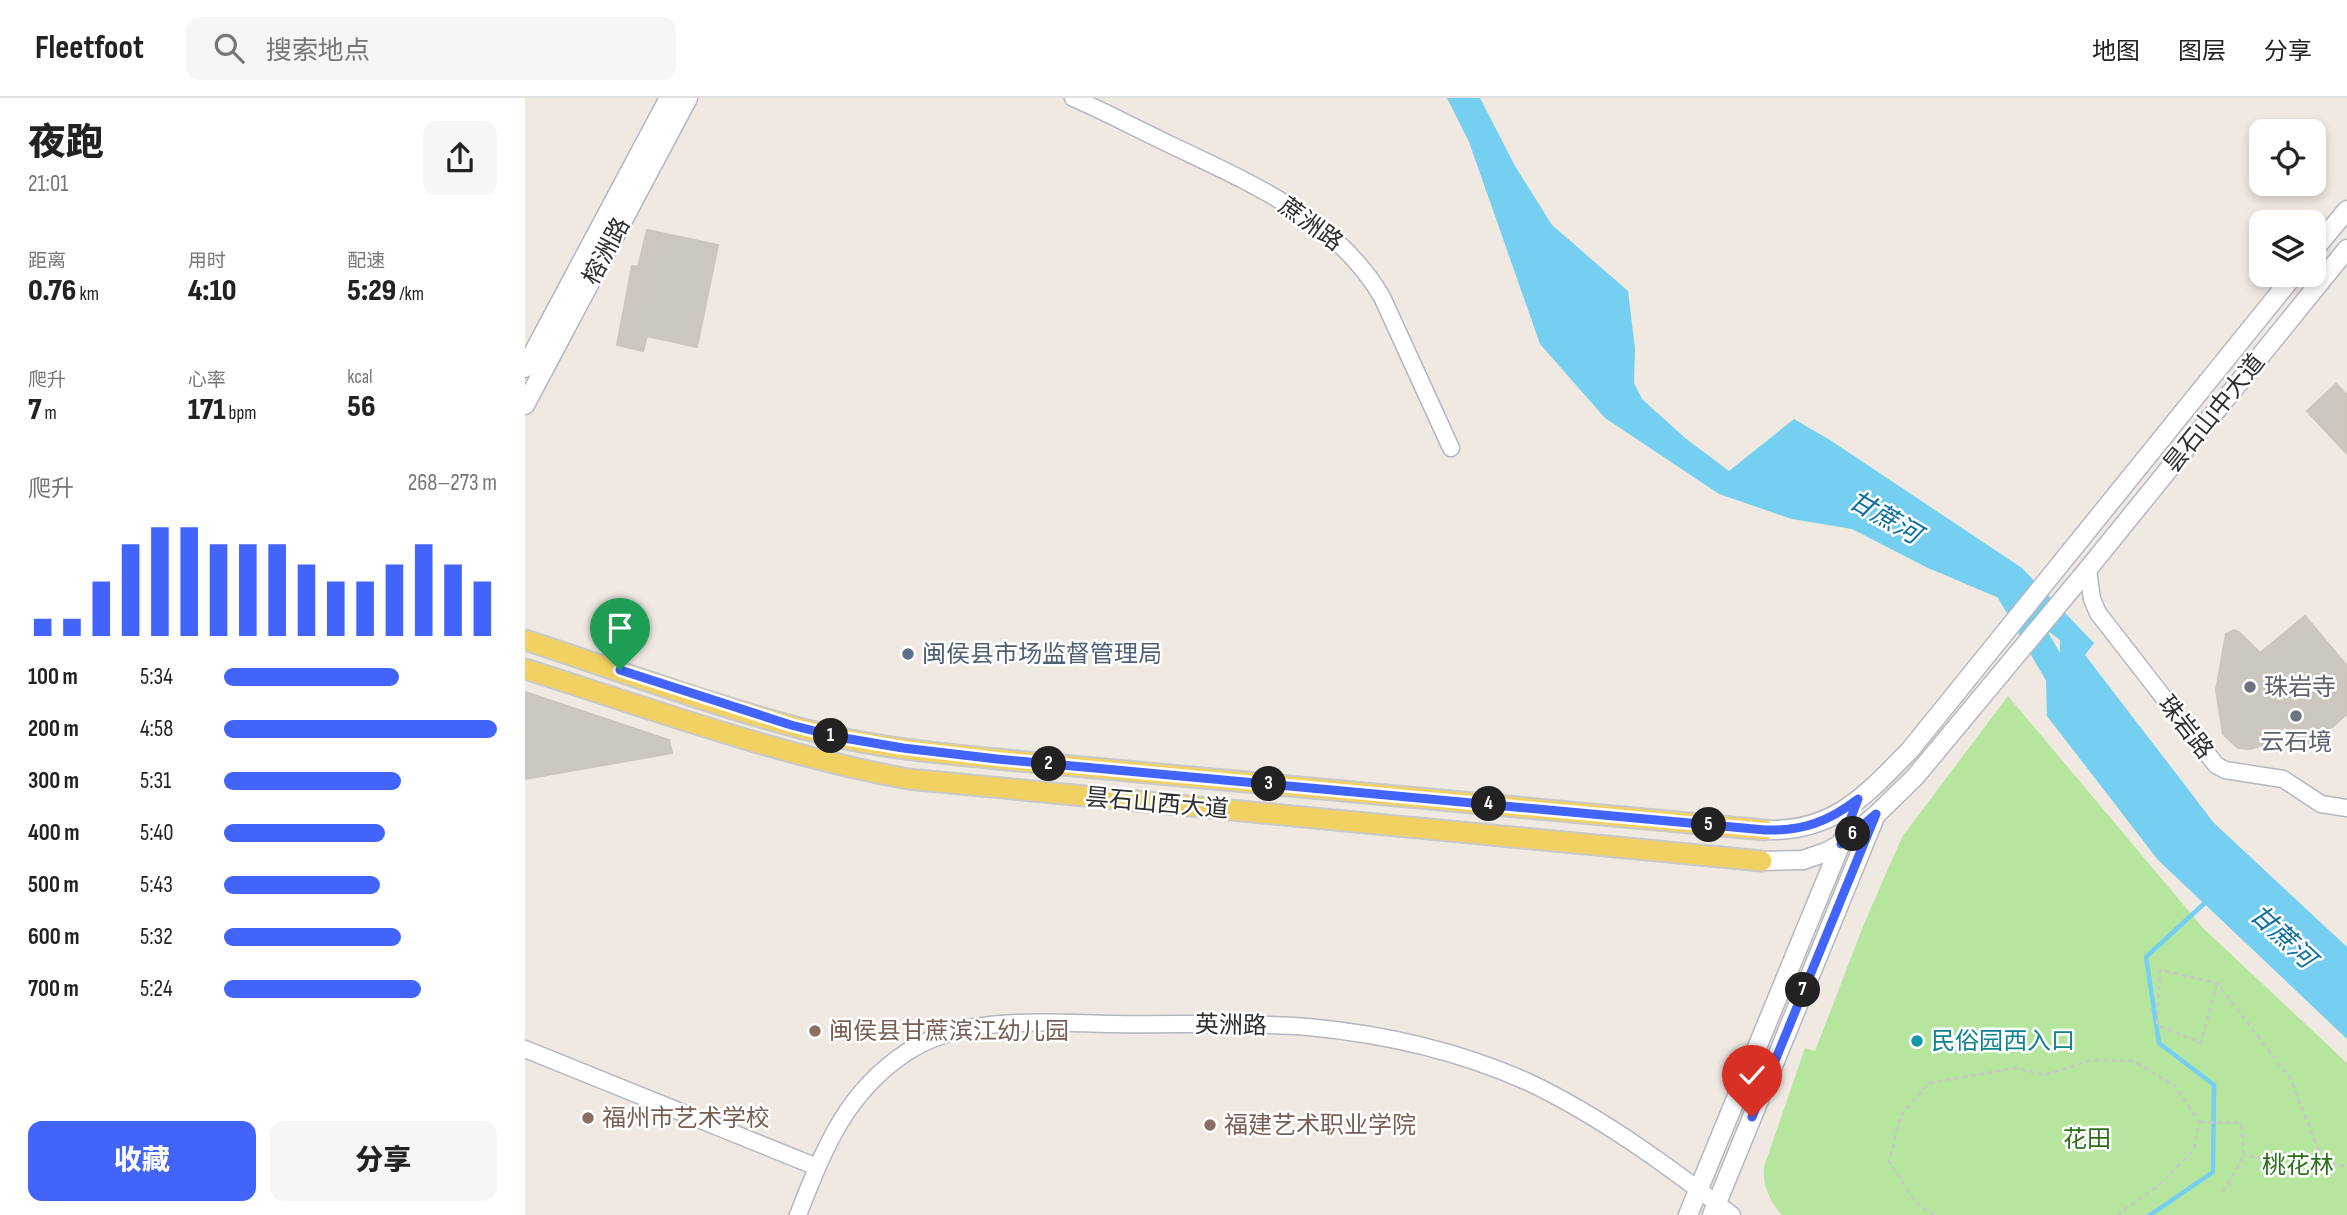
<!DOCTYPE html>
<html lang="zh">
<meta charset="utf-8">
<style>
:root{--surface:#fff;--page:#f6f6f6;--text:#222;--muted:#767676;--line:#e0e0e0;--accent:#4264fb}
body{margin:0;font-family:"Sofia Sans Condensed","Noto Sans SC",sans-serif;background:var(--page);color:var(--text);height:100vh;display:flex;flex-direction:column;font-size:26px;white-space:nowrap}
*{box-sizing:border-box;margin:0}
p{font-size:23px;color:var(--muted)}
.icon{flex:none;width:38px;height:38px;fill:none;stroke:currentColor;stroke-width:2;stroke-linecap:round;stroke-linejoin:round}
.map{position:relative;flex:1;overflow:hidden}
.panel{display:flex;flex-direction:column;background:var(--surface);width:525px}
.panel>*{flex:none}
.controls{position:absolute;left:1724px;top:21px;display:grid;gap:14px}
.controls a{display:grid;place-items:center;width:77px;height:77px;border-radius:14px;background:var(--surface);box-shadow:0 4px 10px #0003;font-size:35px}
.pin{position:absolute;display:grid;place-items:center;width:60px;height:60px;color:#fff;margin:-72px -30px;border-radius:50% 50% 50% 0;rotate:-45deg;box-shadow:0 0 7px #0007}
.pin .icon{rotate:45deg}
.km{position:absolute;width:35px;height:35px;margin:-18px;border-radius:50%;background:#222;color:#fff;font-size:19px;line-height:35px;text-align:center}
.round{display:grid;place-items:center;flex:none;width:74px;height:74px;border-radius:14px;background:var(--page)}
.summary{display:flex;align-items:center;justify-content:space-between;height:119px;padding:0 28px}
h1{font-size:38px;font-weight:800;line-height:52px}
.metrics{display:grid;grid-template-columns:repeat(3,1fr);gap:10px;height:119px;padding:7px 28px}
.metrics div{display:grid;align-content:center}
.metrics b{font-size:30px;font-weight:800}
.metrics small{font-size:19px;font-weight:400}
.metrics p{font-size:19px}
.chart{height:196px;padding:14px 28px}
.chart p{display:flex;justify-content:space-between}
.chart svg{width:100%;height:126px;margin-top:7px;stroke:var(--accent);stroke-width:6}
.primary-button{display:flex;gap:14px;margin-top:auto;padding:14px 28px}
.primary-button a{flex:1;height:80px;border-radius:14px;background:var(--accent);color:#fff;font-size:28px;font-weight:800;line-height:80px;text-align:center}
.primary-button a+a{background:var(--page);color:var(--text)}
ul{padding:0 28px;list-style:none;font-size:23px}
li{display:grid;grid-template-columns:112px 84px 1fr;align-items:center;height:52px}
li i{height:18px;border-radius:9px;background:var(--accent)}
header{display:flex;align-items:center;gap:42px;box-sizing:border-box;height:98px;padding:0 35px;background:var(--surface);border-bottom:2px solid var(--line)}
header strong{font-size:33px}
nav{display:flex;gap:38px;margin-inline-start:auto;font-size:24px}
.search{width:490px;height:63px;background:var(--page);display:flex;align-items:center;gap:18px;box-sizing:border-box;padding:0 24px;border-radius:14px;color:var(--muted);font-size:26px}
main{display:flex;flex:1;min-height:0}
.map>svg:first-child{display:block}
.green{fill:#b6e59e}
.water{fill:#75cff0}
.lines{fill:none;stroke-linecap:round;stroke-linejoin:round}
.stream{stroke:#75cff0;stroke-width:4.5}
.river{stroke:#75cff0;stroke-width:26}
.building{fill:#cbc7bf;stroke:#cbc5ba;stroke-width:2}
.tertiary-casing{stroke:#b4b7c1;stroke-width:19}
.secondary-casing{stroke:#b4b7c1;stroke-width:21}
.primary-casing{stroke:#c9c9c9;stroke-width:23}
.path{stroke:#c9c9c9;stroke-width:2.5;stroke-dasharray:5 3.5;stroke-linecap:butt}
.tertiary{stroke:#fff;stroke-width:16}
.secondary{stroke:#fff;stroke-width:18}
.primary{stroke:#f2d163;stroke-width:19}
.route-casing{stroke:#fff;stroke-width:14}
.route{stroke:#4264fb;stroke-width:9}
.service-dot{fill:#5c6f8a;stroke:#fff;stroke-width:2.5}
.worship-dot{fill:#6b7280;stroke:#fff;stroke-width:2.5}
.education-dot{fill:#8d6e63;stroke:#fff;stroke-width:2.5}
.culture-dot{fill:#0f9aa8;stroke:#fff;stroke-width:2.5}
.labels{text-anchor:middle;stroke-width:5;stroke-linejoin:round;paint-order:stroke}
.street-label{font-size:24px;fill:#2e2e2e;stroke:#fff}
.service-label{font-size:24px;fill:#4e5e75;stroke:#fff;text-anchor:start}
.worship-label{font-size:24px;fill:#5b616d;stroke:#fff;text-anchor:start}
.education-label{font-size:24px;fill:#785e54;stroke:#fff;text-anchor:start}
.culture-label{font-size:24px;fill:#0d838f;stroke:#fff;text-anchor:start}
.park-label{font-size:24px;fill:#2c6e1b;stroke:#fff}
.water-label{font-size:26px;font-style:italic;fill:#0d6fa3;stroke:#fff}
</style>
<header>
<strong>Fleetfoot</strong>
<div class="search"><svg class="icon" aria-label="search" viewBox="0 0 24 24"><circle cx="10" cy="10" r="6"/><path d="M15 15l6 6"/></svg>搜索地点</div>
<nav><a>地图</a><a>图层</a><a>分享</a></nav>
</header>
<main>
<section class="panel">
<div class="summary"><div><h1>夜跑</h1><p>21:01</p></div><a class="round"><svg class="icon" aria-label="share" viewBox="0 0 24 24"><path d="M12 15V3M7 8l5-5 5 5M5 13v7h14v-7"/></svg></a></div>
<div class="metrics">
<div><p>距离</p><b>0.76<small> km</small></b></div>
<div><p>用时</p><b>4:10</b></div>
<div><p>配速</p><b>5:29<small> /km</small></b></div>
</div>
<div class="metrics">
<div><p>爬升</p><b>7<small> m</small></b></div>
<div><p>心率</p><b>171<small> bpm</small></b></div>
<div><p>kcal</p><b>56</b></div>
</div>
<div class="chart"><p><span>爬升</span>268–273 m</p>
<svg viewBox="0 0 160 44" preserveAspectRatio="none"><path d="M5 44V38M15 44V38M25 44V25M35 44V12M45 44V6M55 44V6M65 44V12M75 44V12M85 44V12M95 44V19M105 44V25M115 44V25M125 44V19M135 44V12M145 44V19M155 44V25"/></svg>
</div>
<ul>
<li><b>100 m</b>5:34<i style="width:64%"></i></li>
<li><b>200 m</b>4:58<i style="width:100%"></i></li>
<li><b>300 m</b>5:31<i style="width:65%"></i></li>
<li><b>400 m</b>5:40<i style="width:59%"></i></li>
<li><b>500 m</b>5:43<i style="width:57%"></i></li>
<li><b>600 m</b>5:32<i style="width:65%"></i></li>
<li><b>700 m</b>5:24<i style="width:72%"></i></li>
</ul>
<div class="primary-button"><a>收藏</a><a>分享</a></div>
</section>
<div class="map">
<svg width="1822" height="1117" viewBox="0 0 1822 1117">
<rect width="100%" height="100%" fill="#efe9e1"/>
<path class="green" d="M 1483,598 L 1678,830 L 1822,965 L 1822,1117 L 1257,1117 C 1245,1104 1237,1087 1239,1069 L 1280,950 L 1290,953 L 1339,826 L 1377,739 Z"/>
<path class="water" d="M 922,0 L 955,0 L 990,68 L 1027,127 L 1103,193 L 1110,251 L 1109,285 L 1117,301 L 1160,340 L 1204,373 L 1269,321 L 1305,342 L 1497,470 L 1569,545 L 1560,557 L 1689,725 L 1822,849 L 1822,941 L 1633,762 L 1522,618 L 1521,584 L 1535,568 L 1535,542 L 1486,505 L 1403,470 L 1327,431 L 1267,421 L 1194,396 L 1080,320 L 1015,246 L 944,44 Z"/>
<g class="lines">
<path class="stream" d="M 1625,1117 L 1688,1074 L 1689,987 L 1634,945 L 1621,859 L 1683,802"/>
<path class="river" d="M 1484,493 L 1549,605"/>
</g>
<g class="building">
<path d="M 122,132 L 193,147 L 172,249 L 122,238 L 118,253 L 92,247 L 107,168 L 113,169 Z"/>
<path d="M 1811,286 L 1822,297 L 1822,356 L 1782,313 Z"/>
<path d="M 1780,518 L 1822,568 L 1822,616 L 1780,653 L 1760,628 L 1745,643 L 1735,648 L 1725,651 L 1713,650 L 1698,636 L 1691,592 L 1701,536 L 1709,532 L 1714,534 L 1735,555 Z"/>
<path d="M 0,594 L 144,642 L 147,655 L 0,681 Z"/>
</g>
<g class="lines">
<g class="tertiary-casing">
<g id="tertiary">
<path d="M 548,0 C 581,14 612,31 644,46 C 723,84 811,120 857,199 L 926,350"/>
<path d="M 1563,471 L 1567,501 L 1573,515 L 1691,667 L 1700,672 L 1758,681 L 1796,706 L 1822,710"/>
<path d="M 0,951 L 292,1069"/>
<path d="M 273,1117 C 299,1051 320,995 382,954 C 441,916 522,925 588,926 C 653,927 719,924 783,929 C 858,936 934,953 1003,984 C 1075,1018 1143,1068 1207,1117"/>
</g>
</g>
<g class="secondary-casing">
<g id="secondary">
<path d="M 1788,153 L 1822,112"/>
<path d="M 0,270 L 144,0"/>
<path d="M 0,307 L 163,0"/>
<path d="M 1240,732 C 1309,734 1340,698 1385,652 L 1769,177"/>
<path d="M 1237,763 L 1278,762 L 1301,754 L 1316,746 L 1351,717 L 1390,679 L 1563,471 L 1822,151"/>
<path d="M 1163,1117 L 1317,743"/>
<path d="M 1187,1117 L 1350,719"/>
</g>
</g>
<g class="primary-casing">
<g id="primary">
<path d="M 0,542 C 99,574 198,612 299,636 C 355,650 414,655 472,661 L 1240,732"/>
<path d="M 0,571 C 127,611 252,657 383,681 L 1237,763"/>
</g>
</g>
<g class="path">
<path d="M 1692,885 L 1676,945 L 1632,927 L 1635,872 L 1692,885 L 1765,980 L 1798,1063 L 1719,1058"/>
<path d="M 1675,1024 L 1716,1025 L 1719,1058 L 1696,1097"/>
<path d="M 1798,1063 L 1822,1069"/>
<path d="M 1409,1117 L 1391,1105 L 1364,1063 L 1376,1017 L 1404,985 L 1491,970 L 1519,977 L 1567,962 L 1608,963 L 1650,988 L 1674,1024 L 1669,1052 L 1634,1087 L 1592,1117"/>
</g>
<use href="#tertiary" class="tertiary"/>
<use href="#secondary" class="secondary"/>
<use href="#primary" class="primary"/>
</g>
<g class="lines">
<g class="route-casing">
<path id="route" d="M 95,572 L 266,627 L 313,639 L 378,650 L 472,661 L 1240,732 C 1278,733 1303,724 1333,701 L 1316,746 L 1351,716 L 1227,1019"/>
</g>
<use href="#route" class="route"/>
</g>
<circle class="service-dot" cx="383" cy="556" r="7"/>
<g class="worship-dot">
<circle cx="1725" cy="589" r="7"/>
<circle cx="1771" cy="618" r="7"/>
</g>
<g class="education-dot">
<circle cx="290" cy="933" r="7"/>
<circle cx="63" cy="1020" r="7"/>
<circle cx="685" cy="1027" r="7"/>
</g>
<circle class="culture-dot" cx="1392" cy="943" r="7"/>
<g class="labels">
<g class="street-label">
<text transform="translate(786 126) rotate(36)" y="8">蔗洲路</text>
<text transform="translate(81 153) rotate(-62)" y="8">榕洲路</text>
<text transform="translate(1689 315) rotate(-51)" y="8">昙石山中大道</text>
<text transform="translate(1661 629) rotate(52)" y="8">珠岩路</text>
<text transform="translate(632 705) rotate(5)" y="8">昙石山西大道</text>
<text transform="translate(706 927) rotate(1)" y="8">英洲路</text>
</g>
<g class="service-label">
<text x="397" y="564">闽侯县市场监督管理局</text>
</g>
<g class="worship-label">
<text x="1739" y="597">珠岩寺</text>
<text x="1771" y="652" text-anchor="middle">云石境</text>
</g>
<g class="education-label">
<text x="304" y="941">闽侯县甘蔗滨江幼儿园</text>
<text x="77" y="1028">福州市艺术学校</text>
<text x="699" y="1035">福建艺术职业学院</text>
</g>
<g class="culture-label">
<text x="1406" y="951">民俗园西入口</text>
</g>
<g class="park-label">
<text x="1562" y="1049">花田</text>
<text x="1773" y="1075">桃花林</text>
</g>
<g class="water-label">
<text transform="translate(1360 419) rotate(30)" y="9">甘蔗河</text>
<text transform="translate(1758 838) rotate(43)" y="9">甘蔗河</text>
</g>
</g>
</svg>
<div class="controls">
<a><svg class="icon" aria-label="locate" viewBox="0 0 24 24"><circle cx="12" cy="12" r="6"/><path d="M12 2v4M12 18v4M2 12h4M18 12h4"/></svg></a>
<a><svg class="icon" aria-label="layers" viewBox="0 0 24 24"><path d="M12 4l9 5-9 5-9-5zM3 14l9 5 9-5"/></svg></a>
</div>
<div class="pin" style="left:95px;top:572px;background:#1e9e55"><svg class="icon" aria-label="arrive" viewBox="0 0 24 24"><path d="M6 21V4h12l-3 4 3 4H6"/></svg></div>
<div class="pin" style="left:1227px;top:1019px;background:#d93025"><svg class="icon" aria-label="check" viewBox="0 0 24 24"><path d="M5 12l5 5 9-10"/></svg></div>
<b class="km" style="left:306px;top:638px">1</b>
<b class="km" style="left:524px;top:666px">2</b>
<b class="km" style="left:744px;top:686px">3</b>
<b class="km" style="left:964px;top:706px">4</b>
<b class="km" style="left:1184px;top:727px">5</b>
<b class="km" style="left:1328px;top:736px">6</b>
<b class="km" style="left:1278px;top:892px">7</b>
</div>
</main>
